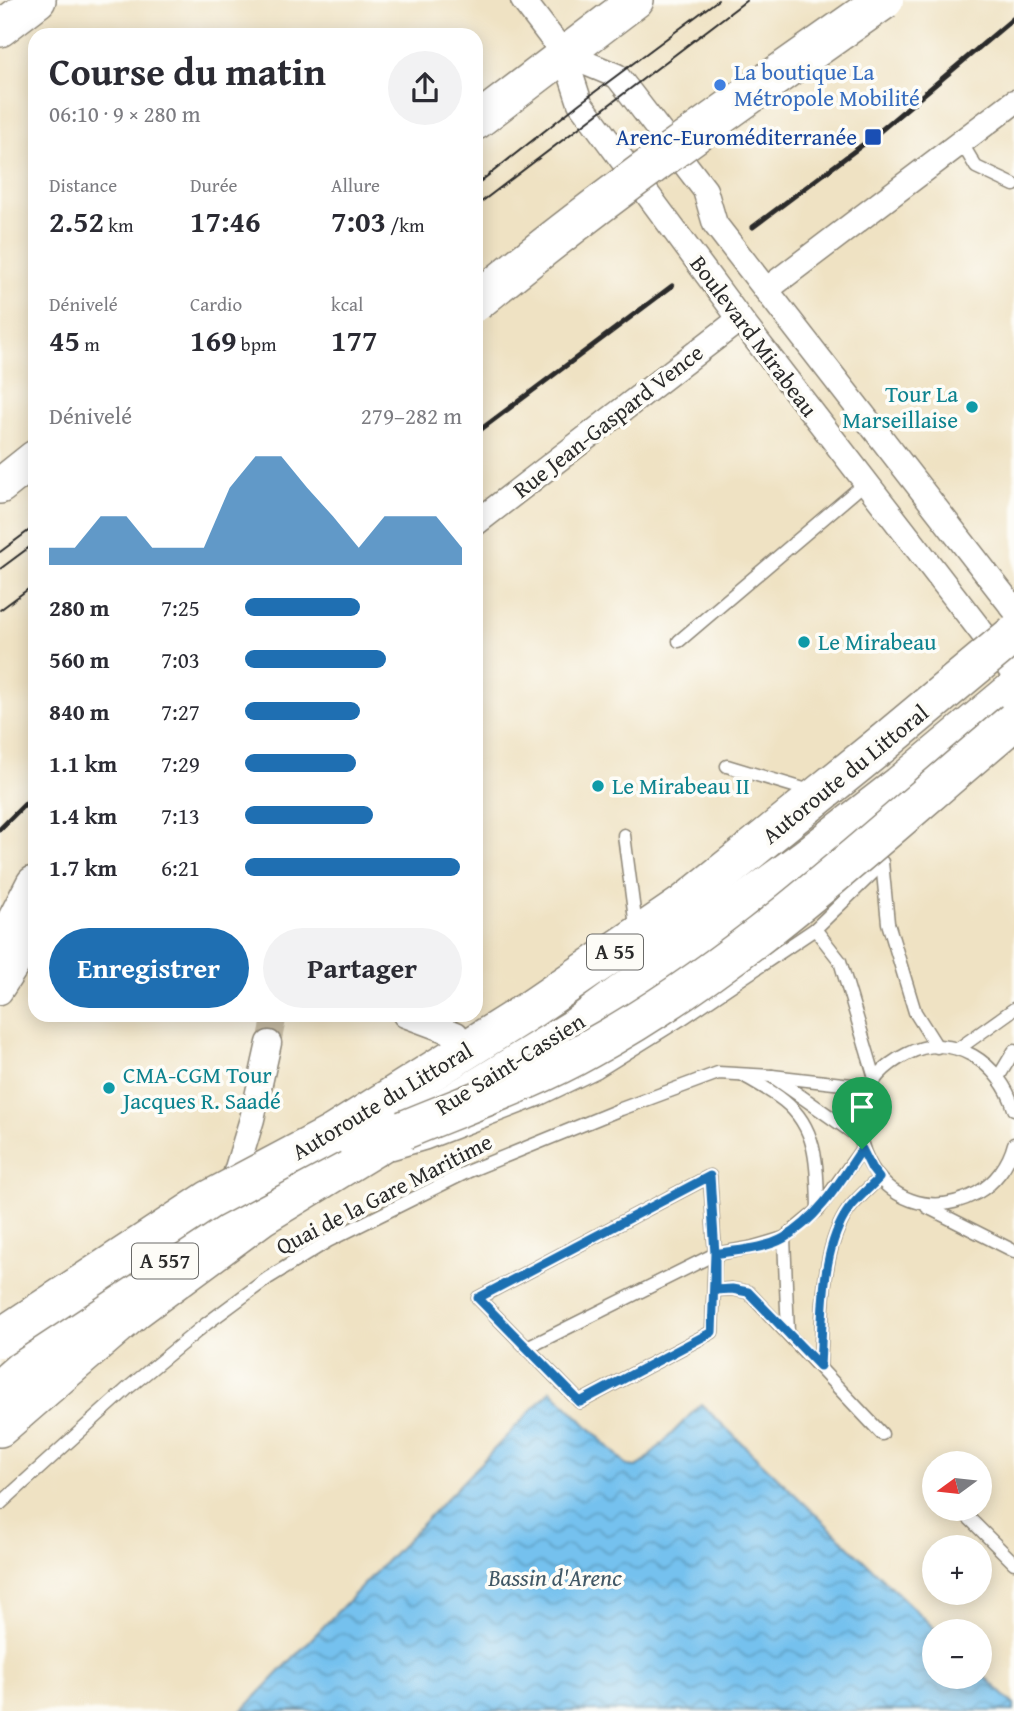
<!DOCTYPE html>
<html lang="fr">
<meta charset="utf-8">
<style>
:root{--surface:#fff;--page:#f2f2f3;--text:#2b2b33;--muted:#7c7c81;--accent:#1f6fb2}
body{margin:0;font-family:"Gentium Book Plus",serif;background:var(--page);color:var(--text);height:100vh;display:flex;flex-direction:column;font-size:26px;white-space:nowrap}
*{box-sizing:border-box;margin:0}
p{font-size:23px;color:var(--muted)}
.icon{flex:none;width:38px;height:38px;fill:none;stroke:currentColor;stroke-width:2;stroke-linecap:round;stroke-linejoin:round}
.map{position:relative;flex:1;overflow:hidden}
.side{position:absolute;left:28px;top:28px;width:455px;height:994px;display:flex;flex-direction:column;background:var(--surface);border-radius:21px;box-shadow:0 4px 18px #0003}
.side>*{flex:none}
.needle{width:46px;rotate:255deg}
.buttons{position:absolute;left:922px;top:1451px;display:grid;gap:14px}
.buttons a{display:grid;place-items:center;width:70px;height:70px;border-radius:50%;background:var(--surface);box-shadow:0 4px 18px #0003;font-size:35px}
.pin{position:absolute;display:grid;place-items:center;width:60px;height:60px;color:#fff;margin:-72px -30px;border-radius:50% 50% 50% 0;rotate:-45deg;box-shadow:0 0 7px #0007}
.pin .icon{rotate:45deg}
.round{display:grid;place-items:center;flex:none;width:74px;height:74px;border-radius:37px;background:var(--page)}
.overview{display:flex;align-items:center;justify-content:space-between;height:119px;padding:0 21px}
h1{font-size:38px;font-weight:700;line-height:52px}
.figures{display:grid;grid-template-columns:repeat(3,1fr);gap:10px;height:119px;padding:7px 21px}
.figures div{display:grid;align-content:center}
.figures b{font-size:30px;font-weight:700}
.figures small{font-size:19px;font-weight:400}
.figures p{font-size:19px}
.chart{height:196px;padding:14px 21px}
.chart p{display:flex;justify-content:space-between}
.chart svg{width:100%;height:126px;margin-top:7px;fill:var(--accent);opacity:.7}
.cta{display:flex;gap:14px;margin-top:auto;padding:14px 21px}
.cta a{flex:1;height:80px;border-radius:42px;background:var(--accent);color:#fff;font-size:28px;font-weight:700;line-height:80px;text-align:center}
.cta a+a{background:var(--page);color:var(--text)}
ul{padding:0 21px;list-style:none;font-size:23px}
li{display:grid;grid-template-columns:112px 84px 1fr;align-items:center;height:52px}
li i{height:18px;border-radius:9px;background:var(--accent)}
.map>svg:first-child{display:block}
.water{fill:url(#water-waves);stroke:#50768c;stroke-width:2}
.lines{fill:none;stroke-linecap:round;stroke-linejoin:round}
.street-tunnel{stroke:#c8bda5;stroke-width:24;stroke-dasharray:24 12;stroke-linecap:butt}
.lane-casing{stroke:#8d8677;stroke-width:15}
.street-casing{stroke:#8d8677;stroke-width:27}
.secondary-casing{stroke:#8d8677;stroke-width:38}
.highway-casing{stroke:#8d8677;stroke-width:41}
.lane{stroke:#fff;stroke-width:12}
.street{stroke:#fff;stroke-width:24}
.secondary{stroke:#fff;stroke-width:35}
.highway{stroke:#fff;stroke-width:38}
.tram{stroke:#2b2b2b;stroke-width:2}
.rail{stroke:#2b2b2b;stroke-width:5}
.highway-bridge-casing{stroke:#8d8677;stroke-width:41;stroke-linecap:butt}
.highway-bridge{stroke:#fff;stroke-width:38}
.route-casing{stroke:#fff;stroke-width:14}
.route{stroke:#1f6fb2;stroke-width:9}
.shop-dot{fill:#3f7fe0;stroke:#fdfcf7;stroke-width:2.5}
.transit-dot{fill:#1a4fb4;stroke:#fdfcf7;stroke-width:2.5}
.culture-dot{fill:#0f9aa8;stroke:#fdfcf7;stroke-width:2.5}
.labels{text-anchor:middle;stroke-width:7;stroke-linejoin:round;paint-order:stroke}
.shield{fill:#fdfcf7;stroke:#6a6a68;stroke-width:2}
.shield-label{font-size:21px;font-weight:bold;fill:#2b2b2b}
.shop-label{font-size:23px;fill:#366cbe;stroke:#fdfcf7;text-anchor:start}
.transit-label{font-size:23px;fill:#164399;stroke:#fdfcf7;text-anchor:end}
.street-label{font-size:23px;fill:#2b2b2b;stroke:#fdfcf7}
.culture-label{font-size:23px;fill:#0d838f;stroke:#fdfcf7;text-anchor:start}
.water-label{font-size:24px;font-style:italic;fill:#415866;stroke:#fdfcf7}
</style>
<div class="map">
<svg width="1014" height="1711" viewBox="0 0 1014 1711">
<defs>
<pattern id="water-waves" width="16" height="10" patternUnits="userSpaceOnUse" patternTransform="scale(1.75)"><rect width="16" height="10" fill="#74c1ee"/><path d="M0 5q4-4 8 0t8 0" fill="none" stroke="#5f9dc1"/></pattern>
</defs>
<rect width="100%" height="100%" fill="#fdfcf7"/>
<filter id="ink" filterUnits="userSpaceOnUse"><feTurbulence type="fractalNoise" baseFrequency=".0143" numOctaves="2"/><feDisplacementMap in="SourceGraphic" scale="14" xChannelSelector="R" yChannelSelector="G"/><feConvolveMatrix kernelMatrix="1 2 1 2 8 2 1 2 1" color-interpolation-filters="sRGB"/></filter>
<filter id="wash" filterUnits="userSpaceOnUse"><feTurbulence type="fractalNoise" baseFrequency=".00686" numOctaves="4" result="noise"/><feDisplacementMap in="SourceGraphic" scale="28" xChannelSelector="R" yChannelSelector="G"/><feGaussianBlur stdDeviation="1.57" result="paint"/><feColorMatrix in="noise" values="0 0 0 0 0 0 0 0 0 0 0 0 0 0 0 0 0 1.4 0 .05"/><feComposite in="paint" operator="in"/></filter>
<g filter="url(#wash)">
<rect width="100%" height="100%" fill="#efe2c3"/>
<path class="water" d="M 551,1390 L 628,1466 L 636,1467 L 642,1464 L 701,1404 L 937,1631 L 934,1631 L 934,1676 L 980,1676 L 980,1672 L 1014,1705 L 1014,1711 L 242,1711 Z"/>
</g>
<g filter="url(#ink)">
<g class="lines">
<path class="street-tunnel" d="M 269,1043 L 275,1015"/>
<g class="lane-casing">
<g id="lane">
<path d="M 961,142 L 976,167 L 1014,185"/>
<path d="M 679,641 L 865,483"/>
<path d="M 727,766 L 807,790"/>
<path d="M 624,835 L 635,919"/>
<path d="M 882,862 L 888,923 L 915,1012 L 937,1047"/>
<path d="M 815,929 L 840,961 L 875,1078"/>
<path d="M 958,1049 L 1014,1009"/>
<path d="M 743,1075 C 756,1083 772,1091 784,1101 C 819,1129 817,1170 818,1210"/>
<path d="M 999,1076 L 1014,1051"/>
<path d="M 1014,1109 C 1001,1064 953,1030 907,1054 C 808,1103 880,1245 977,1193 C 995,1183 1009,1164 1014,1144"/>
<path d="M 859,1137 L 772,1076 L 869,1087"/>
<path d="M 393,1153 L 427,1143 L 538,1100 L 598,1071 L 680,1020 L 815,929 L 882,864"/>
<path d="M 710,1176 L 715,1254 L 712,1332 L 580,1402 L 478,1298 Z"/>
<path d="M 927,1207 L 1014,1251"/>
<path d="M 784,1238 L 788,1333"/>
<path d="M 715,1290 L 732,1289 L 748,1292 L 882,1434"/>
<path d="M 527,1348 L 715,1254 L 750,1248 L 784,1238 L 818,1210 L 862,1149"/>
<path d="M 820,1366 C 823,1319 820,1256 845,1215 C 853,1201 868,1190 879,1178"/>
<path d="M 0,1504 L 128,1388 L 206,1324 L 268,1278 L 328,1241 L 469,1171 L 621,1109 L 718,1073 L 772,1076"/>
<path d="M 964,1513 L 1014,1563"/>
</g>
</g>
<g class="street-casing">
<g id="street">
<path d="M 523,0 L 564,54 L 580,103 L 740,319 L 1014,674"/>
<path d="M 564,54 L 617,76 L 628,90 L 705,190 L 715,224 L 1014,609"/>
<path d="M 766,290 L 1014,102"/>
<path d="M 476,523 L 740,319"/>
<path d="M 0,992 L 35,938"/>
<path d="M 405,1015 L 456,1034"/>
<path d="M 235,1175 L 252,1119 L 269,1043"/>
</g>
</g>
<g class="secondary-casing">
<g id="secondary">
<path d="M 0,29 L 38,0"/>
<path d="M 476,122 L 636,0"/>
<path d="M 0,486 L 35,458"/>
<path d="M 0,1429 L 136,1311 L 263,1217 L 571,1029 L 806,856 L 899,784 L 1014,688"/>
</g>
</g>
<g class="highway-casing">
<g id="highway">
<path d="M 0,953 L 35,885"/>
<path d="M 0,1389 L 41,1353 L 136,1281 L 223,1223 L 331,1135 L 531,1009 L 683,905 L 882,744"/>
</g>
</g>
<use href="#lane" class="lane"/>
<use href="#street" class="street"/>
<use href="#secondary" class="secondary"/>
<use href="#highway" class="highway"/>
<g class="tram">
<path d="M 476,185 L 580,103 L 718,0"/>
<path d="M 476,206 L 747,0"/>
<path d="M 0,552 L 35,526"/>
<path d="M 0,569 L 35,543"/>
<path d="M 0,610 L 35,584"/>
</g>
<g class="rail">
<path d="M 753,227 L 873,137 L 1014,18"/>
<path d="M 476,433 L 672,286"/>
<path d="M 0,829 L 35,794"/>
</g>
<g class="highway-bridge-casing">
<g id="highway-bridge">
<path d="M 476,302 C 606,194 746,97 884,0"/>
<path d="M 882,744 L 1014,634"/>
<path d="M 404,1130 C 466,1104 531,1082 589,1049 C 746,963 877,835 1014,721"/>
<path d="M 0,1338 L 209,1200 L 331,1135"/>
</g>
</g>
<use href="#highway-bridge" class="highway-bridge"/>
</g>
</g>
<g class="lines" filter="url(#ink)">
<g class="route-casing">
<path id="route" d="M 862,1149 C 841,1180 818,1219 784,1238 C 765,1249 737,1250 715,1254 L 712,1332 L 580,1402 L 478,1298 L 710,1176 L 715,1254 L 715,1290 L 732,1289 L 748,1292 L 820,1366 C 823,1318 820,1256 845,1215 C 853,1201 868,1190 879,1178 L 872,1169 L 862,1149"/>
</g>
<use href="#route" class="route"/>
</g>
<circle class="shop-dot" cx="720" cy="85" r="7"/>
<rect class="transit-dot" x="864" y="128" width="18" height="18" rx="3.5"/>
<g class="culture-dot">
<circle cx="972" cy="407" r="7"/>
<circle cx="804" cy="642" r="7"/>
<circle cx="598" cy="786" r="7"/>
<circle cx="109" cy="1088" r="7"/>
</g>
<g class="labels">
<g class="shield">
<rect x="587" y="934.5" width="56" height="35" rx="5"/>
<rect x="132" y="1243.5" width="66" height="35" rx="5"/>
</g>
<g class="shield-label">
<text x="615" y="959">A 55</text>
<text x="165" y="1268">A 557</text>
</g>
<g class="shop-label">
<text x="734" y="80">La boutique La<tspan x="734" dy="26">Métropole Mobilité</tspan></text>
</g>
<g class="transit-label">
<text x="857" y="145">Arenc-Euroméditerranée</text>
</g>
<g class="street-label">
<text transform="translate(754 336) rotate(53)" y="8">Boulevard Mirabeau</text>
<text transform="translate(608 421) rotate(-38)" y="8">Rue Jean-Gaspard Vence</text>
<text transform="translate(845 774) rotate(-39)" y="8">Autoroute du Littoral</text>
<text transform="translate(510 1064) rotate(-32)" y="8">Rue Saint-Cassien</text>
<text transform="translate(382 1101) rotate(-31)" y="8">Autoroute du Littoral</text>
<text transform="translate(384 1194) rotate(-27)" y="8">Quai de la Gare Maritime</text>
</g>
<g class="culture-label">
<text x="958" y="402" text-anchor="end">Tour La<tspan x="958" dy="26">Marseillaise</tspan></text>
<text x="818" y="650">Le Mirabeau</text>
<text x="612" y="794">Le Mirabeau II</text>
<text x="123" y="1083">CMA-CGM Tour<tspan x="123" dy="26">Jacques R. Saadé</tspan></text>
</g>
<g class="water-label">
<text x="555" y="1586">Bassin d'Arenc</text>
</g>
</g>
</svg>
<div class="buttons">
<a><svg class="needle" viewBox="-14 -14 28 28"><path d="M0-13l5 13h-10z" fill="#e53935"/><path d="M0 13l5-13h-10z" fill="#7c7c81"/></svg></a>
<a>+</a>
<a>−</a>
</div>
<div class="pin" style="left:862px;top:1149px;background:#1e9e55"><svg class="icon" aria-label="arrive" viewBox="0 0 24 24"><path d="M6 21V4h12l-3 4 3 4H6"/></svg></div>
<section class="side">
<div class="overview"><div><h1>Course du matin</h1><p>06:10 · 9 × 280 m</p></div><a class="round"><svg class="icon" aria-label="share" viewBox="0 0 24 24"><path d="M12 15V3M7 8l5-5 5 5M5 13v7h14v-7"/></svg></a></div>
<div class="figures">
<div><p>Distance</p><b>2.52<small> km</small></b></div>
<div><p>Durée</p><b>17:46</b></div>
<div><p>Allure</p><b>7:03<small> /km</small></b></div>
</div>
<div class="figures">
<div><p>Dénivelé</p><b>45<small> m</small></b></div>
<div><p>Cardio</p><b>169<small> bpm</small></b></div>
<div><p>kcal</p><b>177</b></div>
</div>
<div class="chart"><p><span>Dénivelé</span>279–282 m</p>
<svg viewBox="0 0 160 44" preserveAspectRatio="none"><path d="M0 44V38L10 38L20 27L30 27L40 38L50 38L60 38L70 17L80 6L90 6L100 17L110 27L120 38L130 27L140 27L150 27L160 38V44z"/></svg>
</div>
<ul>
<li><b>280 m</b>7:25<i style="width:53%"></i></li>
<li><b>560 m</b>7:03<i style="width:65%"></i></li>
<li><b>840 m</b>7:27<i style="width:53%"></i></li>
<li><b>1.1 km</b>7:29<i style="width:51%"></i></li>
<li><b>1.4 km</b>7:13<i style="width:59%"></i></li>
<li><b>1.7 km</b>6:21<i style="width:99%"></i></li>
</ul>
<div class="cta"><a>Enregistrer</a><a>Partager</a></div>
</section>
</div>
